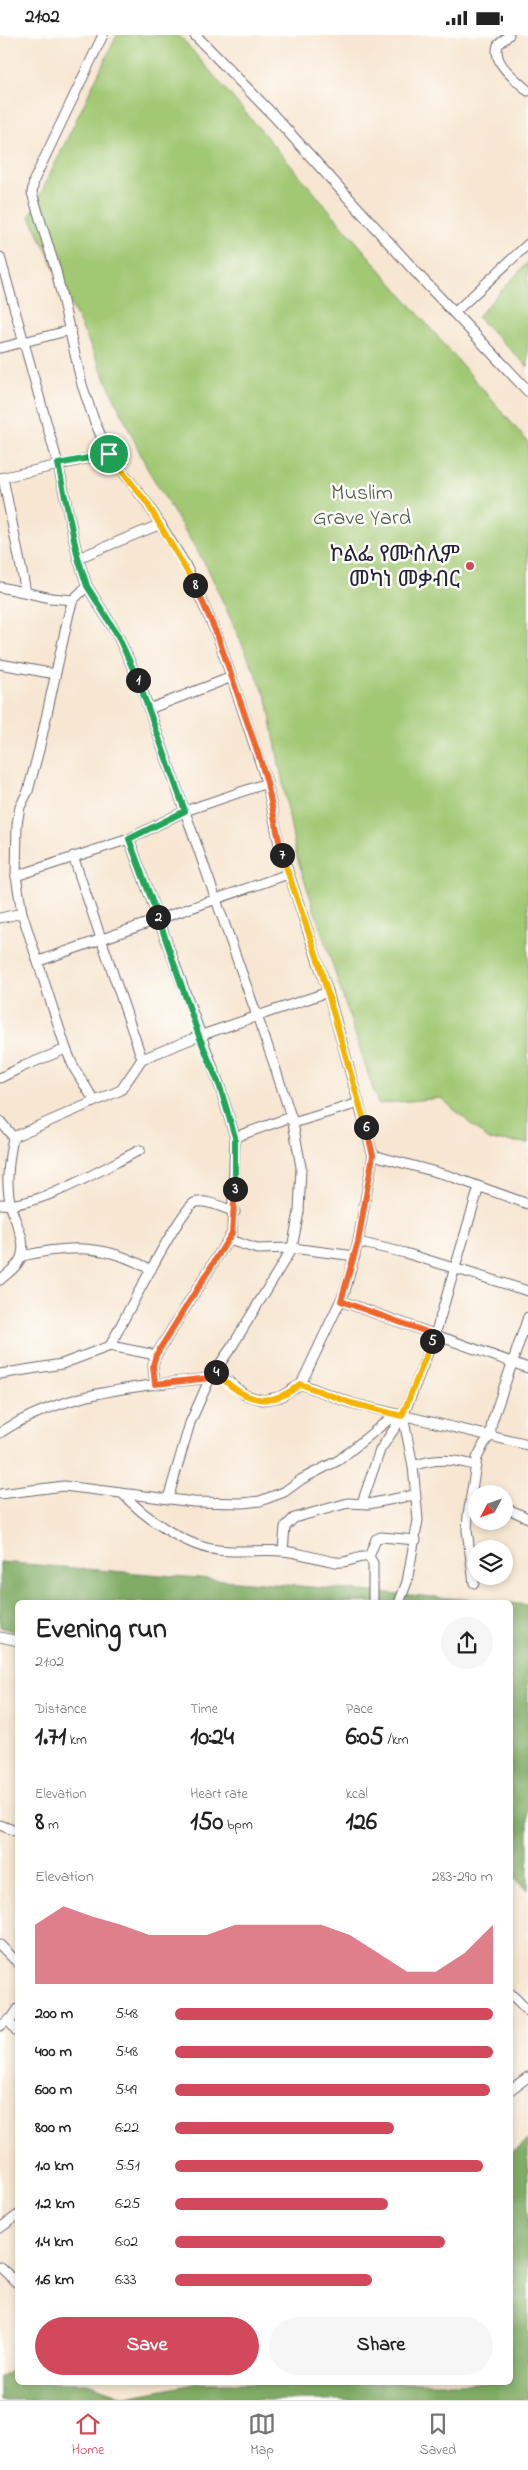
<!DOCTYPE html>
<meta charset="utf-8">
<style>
:root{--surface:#fff;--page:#f6f6f6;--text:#222;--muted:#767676;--line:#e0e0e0;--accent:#d1495b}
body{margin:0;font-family:"Indie Flower","Noto Sans Ethiopic",sans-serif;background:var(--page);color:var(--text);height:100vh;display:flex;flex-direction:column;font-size:19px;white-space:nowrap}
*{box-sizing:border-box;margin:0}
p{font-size:16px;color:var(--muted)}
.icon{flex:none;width:28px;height:28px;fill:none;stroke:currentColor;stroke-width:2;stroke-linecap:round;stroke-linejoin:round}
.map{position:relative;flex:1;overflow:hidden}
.side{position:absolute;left:15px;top:1565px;width:498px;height:785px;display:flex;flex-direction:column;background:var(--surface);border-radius:8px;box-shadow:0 2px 8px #0003}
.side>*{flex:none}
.needle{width:32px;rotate:229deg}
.fabs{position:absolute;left:468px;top:1450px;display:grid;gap:10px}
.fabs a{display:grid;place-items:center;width:45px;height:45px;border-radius:50%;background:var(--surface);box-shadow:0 2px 8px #0003;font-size:25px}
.pin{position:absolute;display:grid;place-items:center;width:42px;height:42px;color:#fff;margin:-21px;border:2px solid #fff;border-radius:50%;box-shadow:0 1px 5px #0007}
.km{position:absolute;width:25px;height:25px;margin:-12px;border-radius:50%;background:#222;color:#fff;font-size:14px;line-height:25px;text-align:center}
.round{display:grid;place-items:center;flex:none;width:52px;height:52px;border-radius:26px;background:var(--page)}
.head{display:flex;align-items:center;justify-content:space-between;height:85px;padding:0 20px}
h1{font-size:28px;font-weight:800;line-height:38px}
.stats{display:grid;grid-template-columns:repeat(3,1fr);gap:8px;height:85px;padding:5px 20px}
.stats div{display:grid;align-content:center}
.stats b{font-size:25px;font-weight:800}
.stats small{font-size:14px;font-weight:400}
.stats p{font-size:14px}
.chart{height:140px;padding:10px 20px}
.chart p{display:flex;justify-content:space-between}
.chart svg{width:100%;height:90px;margin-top:5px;fill:var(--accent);opacity:.7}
.primary-button{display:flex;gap:10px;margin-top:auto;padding:10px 20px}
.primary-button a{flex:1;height:58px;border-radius:30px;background:var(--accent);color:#fff;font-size:20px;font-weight:800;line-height:58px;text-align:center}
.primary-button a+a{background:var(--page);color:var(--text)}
ul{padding:0 20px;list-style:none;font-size:16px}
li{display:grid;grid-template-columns:80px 60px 1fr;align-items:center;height:38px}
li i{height:12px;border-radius:6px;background:var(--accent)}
.status{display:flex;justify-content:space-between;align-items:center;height:35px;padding:0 25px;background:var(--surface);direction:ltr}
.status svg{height:14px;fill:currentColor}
.tabs{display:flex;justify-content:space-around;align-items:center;height:70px;border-top:1px solid var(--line);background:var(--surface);font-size:14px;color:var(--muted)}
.tabs a{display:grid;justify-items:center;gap:2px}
.tabs .active{color:var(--accent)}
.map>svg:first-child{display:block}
.green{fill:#a1c873;stroke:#627557}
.forest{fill:#80ac65;stroke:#516750}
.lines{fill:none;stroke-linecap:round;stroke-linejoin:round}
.minor-casing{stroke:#6d6770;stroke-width:11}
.tertiary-casing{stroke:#6d6770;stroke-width:12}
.minor{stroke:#fff;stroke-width:9}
.tertiary{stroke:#fff;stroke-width:10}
.split-1-casing{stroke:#fff;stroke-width:10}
.split-2-casing{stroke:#fff;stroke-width:10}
.split-3-casing{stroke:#fff;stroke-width:10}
.split-4-casing{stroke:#fff;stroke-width:10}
.split-5-casing{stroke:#fff;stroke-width:10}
.split-6-casing{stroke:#fff;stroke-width:10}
.split-7-casing{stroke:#fff;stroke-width:10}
.split-8-casing{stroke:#fff;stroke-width:10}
.split-9-casing{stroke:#fff;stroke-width:10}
.split-1{stroke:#22a559;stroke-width:6}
.split-2{stroke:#22a559;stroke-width:6}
.split-3{stroke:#22a559;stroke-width:6}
.split-4{stroke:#f0652b;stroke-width:6}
.split-5{stroke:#f5b400;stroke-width:6}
.split-6{stroke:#f0652b;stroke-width:6}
.split-7{stroke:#f5b400;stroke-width:6}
.split-8{stroke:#f0652b;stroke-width:6}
.split-9{stroke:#f5b400;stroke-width:6}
.poi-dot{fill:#d1495b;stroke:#fdfcf7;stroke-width:2}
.labels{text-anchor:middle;stroke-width:5;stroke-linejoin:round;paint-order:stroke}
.park-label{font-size:22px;fill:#4e5c4f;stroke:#fdfcf7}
.poi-label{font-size:22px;fill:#22223b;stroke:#fdfcf7;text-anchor:end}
</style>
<div class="status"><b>21:02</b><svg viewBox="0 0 49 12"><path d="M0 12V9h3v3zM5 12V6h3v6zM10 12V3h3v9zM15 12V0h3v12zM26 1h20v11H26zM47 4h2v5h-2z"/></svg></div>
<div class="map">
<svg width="528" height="2365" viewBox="0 0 528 2365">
<rect width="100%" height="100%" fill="#fdfcf7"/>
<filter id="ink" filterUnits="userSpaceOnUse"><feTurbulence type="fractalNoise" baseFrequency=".02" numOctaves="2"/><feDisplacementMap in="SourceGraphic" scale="10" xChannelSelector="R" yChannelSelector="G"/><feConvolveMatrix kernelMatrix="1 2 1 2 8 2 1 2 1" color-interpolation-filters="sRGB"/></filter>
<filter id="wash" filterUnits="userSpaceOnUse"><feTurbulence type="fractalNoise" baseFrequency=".0096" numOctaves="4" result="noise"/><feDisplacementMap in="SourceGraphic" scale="20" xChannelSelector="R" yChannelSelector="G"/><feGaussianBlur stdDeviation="1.12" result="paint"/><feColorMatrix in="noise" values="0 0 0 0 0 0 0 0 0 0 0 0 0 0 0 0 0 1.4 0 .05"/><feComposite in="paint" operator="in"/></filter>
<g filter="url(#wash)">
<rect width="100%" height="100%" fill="#f7e6d1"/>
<g class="green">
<path d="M 117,0 L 179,0 L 528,407 L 528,1108 L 489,1105 L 441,1063 L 378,1069 L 296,819 L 267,664 L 208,534 L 147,433 L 30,181 Z"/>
<path d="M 528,227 L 528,332 L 477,282 Z"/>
</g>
<g class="forest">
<path d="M 0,1527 L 498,1567 L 18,1568 L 17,1598 L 0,1592 Z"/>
<path d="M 510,1568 L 528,1570 L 528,1855 L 510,1839 Z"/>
<path d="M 528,2105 L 528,2365 L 0,2365 L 0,2342 L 17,2333 L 18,2348 L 88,2348 L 126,2362 L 200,2348 L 510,2348 L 510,2118 Z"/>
</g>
</g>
<g filter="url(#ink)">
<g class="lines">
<g class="minor-casing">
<g id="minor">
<path d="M 103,0 L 34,145 L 32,158 L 56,236 L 82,350 L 94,385 L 109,419 L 147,468 L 185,529 L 218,602 L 267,748 L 279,809 L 328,957 L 373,1120 L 358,1207 L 345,1256 L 301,1349 L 280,1362 L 263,1365 L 245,1360 L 215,1335"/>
<path d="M 509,0 L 498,10 C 492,29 516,44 528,56"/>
<path d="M 0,222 L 58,429 L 78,523 L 87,551 L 117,599 L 140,649 L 274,1029 L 293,1088 L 301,1132 L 299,1177 L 292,1213 L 233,1310 L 210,1343 L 190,1388 L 168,1464"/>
<path d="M 454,278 L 528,209"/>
<path d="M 0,313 L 71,295"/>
<path d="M 0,443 L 109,419"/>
<path d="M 3,443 L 26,557"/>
<path d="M 78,523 L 161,489"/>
<path d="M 87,551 L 73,565 L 69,578 L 39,715 L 28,756 L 20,772 L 17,789 L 16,841 L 22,878 L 66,1014 L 74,1033 L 94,1065"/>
<path d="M 0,552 L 51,563 L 73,565"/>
<path d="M 0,629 L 55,639"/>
<path d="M 149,674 L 232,642"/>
<path d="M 129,804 L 220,1052 L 235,1102 L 232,1198 L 156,1320 L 153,1330 L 155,1349"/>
<path d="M 73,821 L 142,1024"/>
<path d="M 16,841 L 129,804 L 185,776 L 267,748"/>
<path d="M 0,883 L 22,878"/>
<path d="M 39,926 L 288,839"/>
<path d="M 0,1043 L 24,1031 L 66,1014"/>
<path d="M 0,1086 L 13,1102"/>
<path d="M 293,1088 L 359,1068"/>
<path d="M 13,1102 L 121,1055 L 142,1024 L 199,1001 L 328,957"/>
<path d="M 235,1102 L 291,1082"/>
<path d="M 373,1120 L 447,1140 L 528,1169"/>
<path d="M 0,1169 C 38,1174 105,1132 140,1115"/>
<path d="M 229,1205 L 257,1214 L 292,1213 L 355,1221"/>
<path d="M 358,1207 L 405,1218 L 528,1256"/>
<path d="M 22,1221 C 70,1210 107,1209 151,1235"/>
<path d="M 0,1245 C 8,1238 20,1230 22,1219 C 26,1202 14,1187 11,1171 C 5,1148 9,1124 13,1102"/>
<path d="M 341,1266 L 528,1333"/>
<path d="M 110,1311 C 121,1290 180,1175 194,1168 C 204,1163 224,1173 235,1177"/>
<path d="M 0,1339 L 62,1329 L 110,1311 L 156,1320"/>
<path d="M 301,1349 L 351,1368 L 528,1410"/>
<path d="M 0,1398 C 62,1357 137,1351 210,1343"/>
<path d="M 413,1431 C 434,1423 454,1423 476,1431"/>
<path d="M 0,1459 L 64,1451 L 194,1467 L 243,1468 L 260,1466 L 284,1457 L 302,1444 L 339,1425 L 387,1386 L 403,1381"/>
<path d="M 123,1459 C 144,1482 186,1512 218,1515 C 239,1518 262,1514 283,1516 C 301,1518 318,1524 336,1527 C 348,1529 358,1520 369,1522"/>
<path d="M 362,1468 L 380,1415 L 403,1381 L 435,1300 L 479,1152"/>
<path d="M 504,1472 L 528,1483"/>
<path d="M 283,1516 L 285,1492 L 294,1483 L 348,1468 L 368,1469 L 414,1460"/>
<path d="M 474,1548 L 467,1495 L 468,1480 L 477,1423 L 484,1409 L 490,1401 L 492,1387 L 528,1282"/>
<path d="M 373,1568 L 373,1528 L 369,1522 L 376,1504 L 381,1502 L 416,1505"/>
<path d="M 399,1568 L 407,1547 L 418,1485 L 413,1431 L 403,1381"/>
<path d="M 0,1602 L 18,1606"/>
<path d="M 0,1790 L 18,1797"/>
<path d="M 0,1910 L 18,1928"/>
<path d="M 510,1958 L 528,1976"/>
<path d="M 8,1985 L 18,1998"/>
<path d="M 0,1991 L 12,1983 L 18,1974"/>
<path d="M 510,2055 L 528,2042"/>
<path d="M 0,2193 L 18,2180"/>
<path d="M 0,2232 L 18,2249"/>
</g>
</g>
<g class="tertiary-casing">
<path id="tertiary" d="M 195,0 L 274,81 L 423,245 L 528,356"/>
</g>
<use href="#minor" class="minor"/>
<use href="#tertiary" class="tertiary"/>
</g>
</g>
<g class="lines" filter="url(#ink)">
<g class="split-1-casing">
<path id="split-1" d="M 109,419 L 58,429 L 78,523 L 87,551 L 117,599 L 138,645"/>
</g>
<g class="split-2-casing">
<path id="split-2" d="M 138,645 L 185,776 L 129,804 L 158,882"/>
</g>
<g class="split-3-casing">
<path id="split-3" d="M 158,882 L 199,1001 L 220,1052 L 235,1102 L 235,1154"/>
</g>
<g class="split-4-casing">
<path id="split-4" d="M 216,1337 L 215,1335 L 210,1343 L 155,1349 L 153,1330 L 156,1320 L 232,1198 L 235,1154"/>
</g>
<g class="split-5-casing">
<path id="split-5" d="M 216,1337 C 242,1365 269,1376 300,1349 L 351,1368 L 402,1381 L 432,1306"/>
</g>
<g class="split-6-casing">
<path id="split-6" d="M 366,1092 L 373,1120 L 358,1207 L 341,1266 L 435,1300 L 432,1306"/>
</g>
<g class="split-7-casing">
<path id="split-7" d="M 282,820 L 319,928 L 366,1092"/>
</g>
<g class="split-8-casing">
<path id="split-8" d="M 195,550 L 218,602 L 261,727 L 267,748 L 282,820"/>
</g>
<g class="split-9-casing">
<path id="split-9" d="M 109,419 L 147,468 L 195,550"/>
</g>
<use href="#split-1" class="split-1"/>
<use href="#split-2" class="split-2"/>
<use href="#split-3" class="split-3"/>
<use href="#split-4" class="split-4"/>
<use href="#split-5" class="split-5"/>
<use href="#split-6" class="split-6"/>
<use href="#split-7" class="split-7"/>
<use href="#split-8" class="split-8"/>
<use href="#split-9" class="split-9"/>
</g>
<circle class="poi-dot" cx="470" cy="531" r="5"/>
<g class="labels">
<g class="park-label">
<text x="362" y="464">Muslim<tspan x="362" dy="25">Grave Yard</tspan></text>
</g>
<g class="poi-label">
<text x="460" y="526">ኮልፌ የሙስሊም<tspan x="460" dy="25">መካነ መቃብር</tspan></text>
</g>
</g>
</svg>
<div class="fabs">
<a><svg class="needle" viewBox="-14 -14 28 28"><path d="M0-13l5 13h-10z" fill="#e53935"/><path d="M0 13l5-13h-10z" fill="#767676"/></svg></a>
<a><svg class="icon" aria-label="layers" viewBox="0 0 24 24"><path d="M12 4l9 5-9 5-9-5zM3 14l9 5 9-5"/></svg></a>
</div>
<div class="pin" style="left:109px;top:419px;background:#1e9e55"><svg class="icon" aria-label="arrive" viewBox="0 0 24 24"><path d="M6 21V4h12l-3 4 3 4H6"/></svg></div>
<b class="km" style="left:138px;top:645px">1</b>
<b class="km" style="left:158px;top:882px">2</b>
<b class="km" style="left:235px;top:1154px">3</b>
<b class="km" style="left:216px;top:1337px">4</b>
<b class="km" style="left:432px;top:1306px">5</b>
<b class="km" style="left:366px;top:1092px">6</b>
<b class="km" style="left:282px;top:820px">7</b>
<b class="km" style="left:195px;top:550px">8</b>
<section class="side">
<div class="head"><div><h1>Evening run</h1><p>21:02</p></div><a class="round"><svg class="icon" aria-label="share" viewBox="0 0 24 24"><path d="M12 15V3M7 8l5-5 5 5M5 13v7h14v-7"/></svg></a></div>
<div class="stats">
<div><p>Distance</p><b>1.71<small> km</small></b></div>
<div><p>Time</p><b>10:24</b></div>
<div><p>Pace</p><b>6:05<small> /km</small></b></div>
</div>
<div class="stats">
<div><p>Elevation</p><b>8<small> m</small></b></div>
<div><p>Heart rate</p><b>150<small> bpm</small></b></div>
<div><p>kcal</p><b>126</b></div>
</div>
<div class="chart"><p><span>Elevation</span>283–290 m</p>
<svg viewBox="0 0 160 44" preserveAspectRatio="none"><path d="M0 44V15L10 6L20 11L30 15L40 20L50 20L60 20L70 15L80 15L90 15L100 15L110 20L120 29L130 38L140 38L150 29L160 15V44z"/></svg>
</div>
<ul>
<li><b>200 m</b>5:48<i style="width:100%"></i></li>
<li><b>400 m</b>5:48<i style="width:100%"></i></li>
<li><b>600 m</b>5:49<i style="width:99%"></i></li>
<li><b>800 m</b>6:22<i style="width:69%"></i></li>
<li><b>1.0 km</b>5:51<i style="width:97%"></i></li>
<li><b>1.2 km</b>6:25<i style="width:67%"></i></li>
<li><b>1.4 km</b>6:02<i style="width:85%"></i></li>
<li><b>1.6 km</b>6:33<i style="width:62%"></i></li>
</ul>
<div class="primary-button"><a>Save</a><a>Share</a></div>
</section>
</div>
<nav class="tabs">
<a class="active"><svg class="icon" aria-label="home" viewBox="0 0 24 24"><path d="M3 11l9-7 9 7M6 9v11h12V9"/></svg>Home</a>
<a><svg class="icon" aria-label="map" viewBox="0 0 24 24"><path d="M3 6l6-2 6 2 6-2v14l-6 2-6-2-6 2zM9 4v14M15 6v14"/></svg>Map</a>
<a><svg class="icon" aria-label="saved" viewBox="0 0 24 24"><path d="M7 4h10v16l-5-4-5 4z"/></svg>Saved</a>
</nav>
